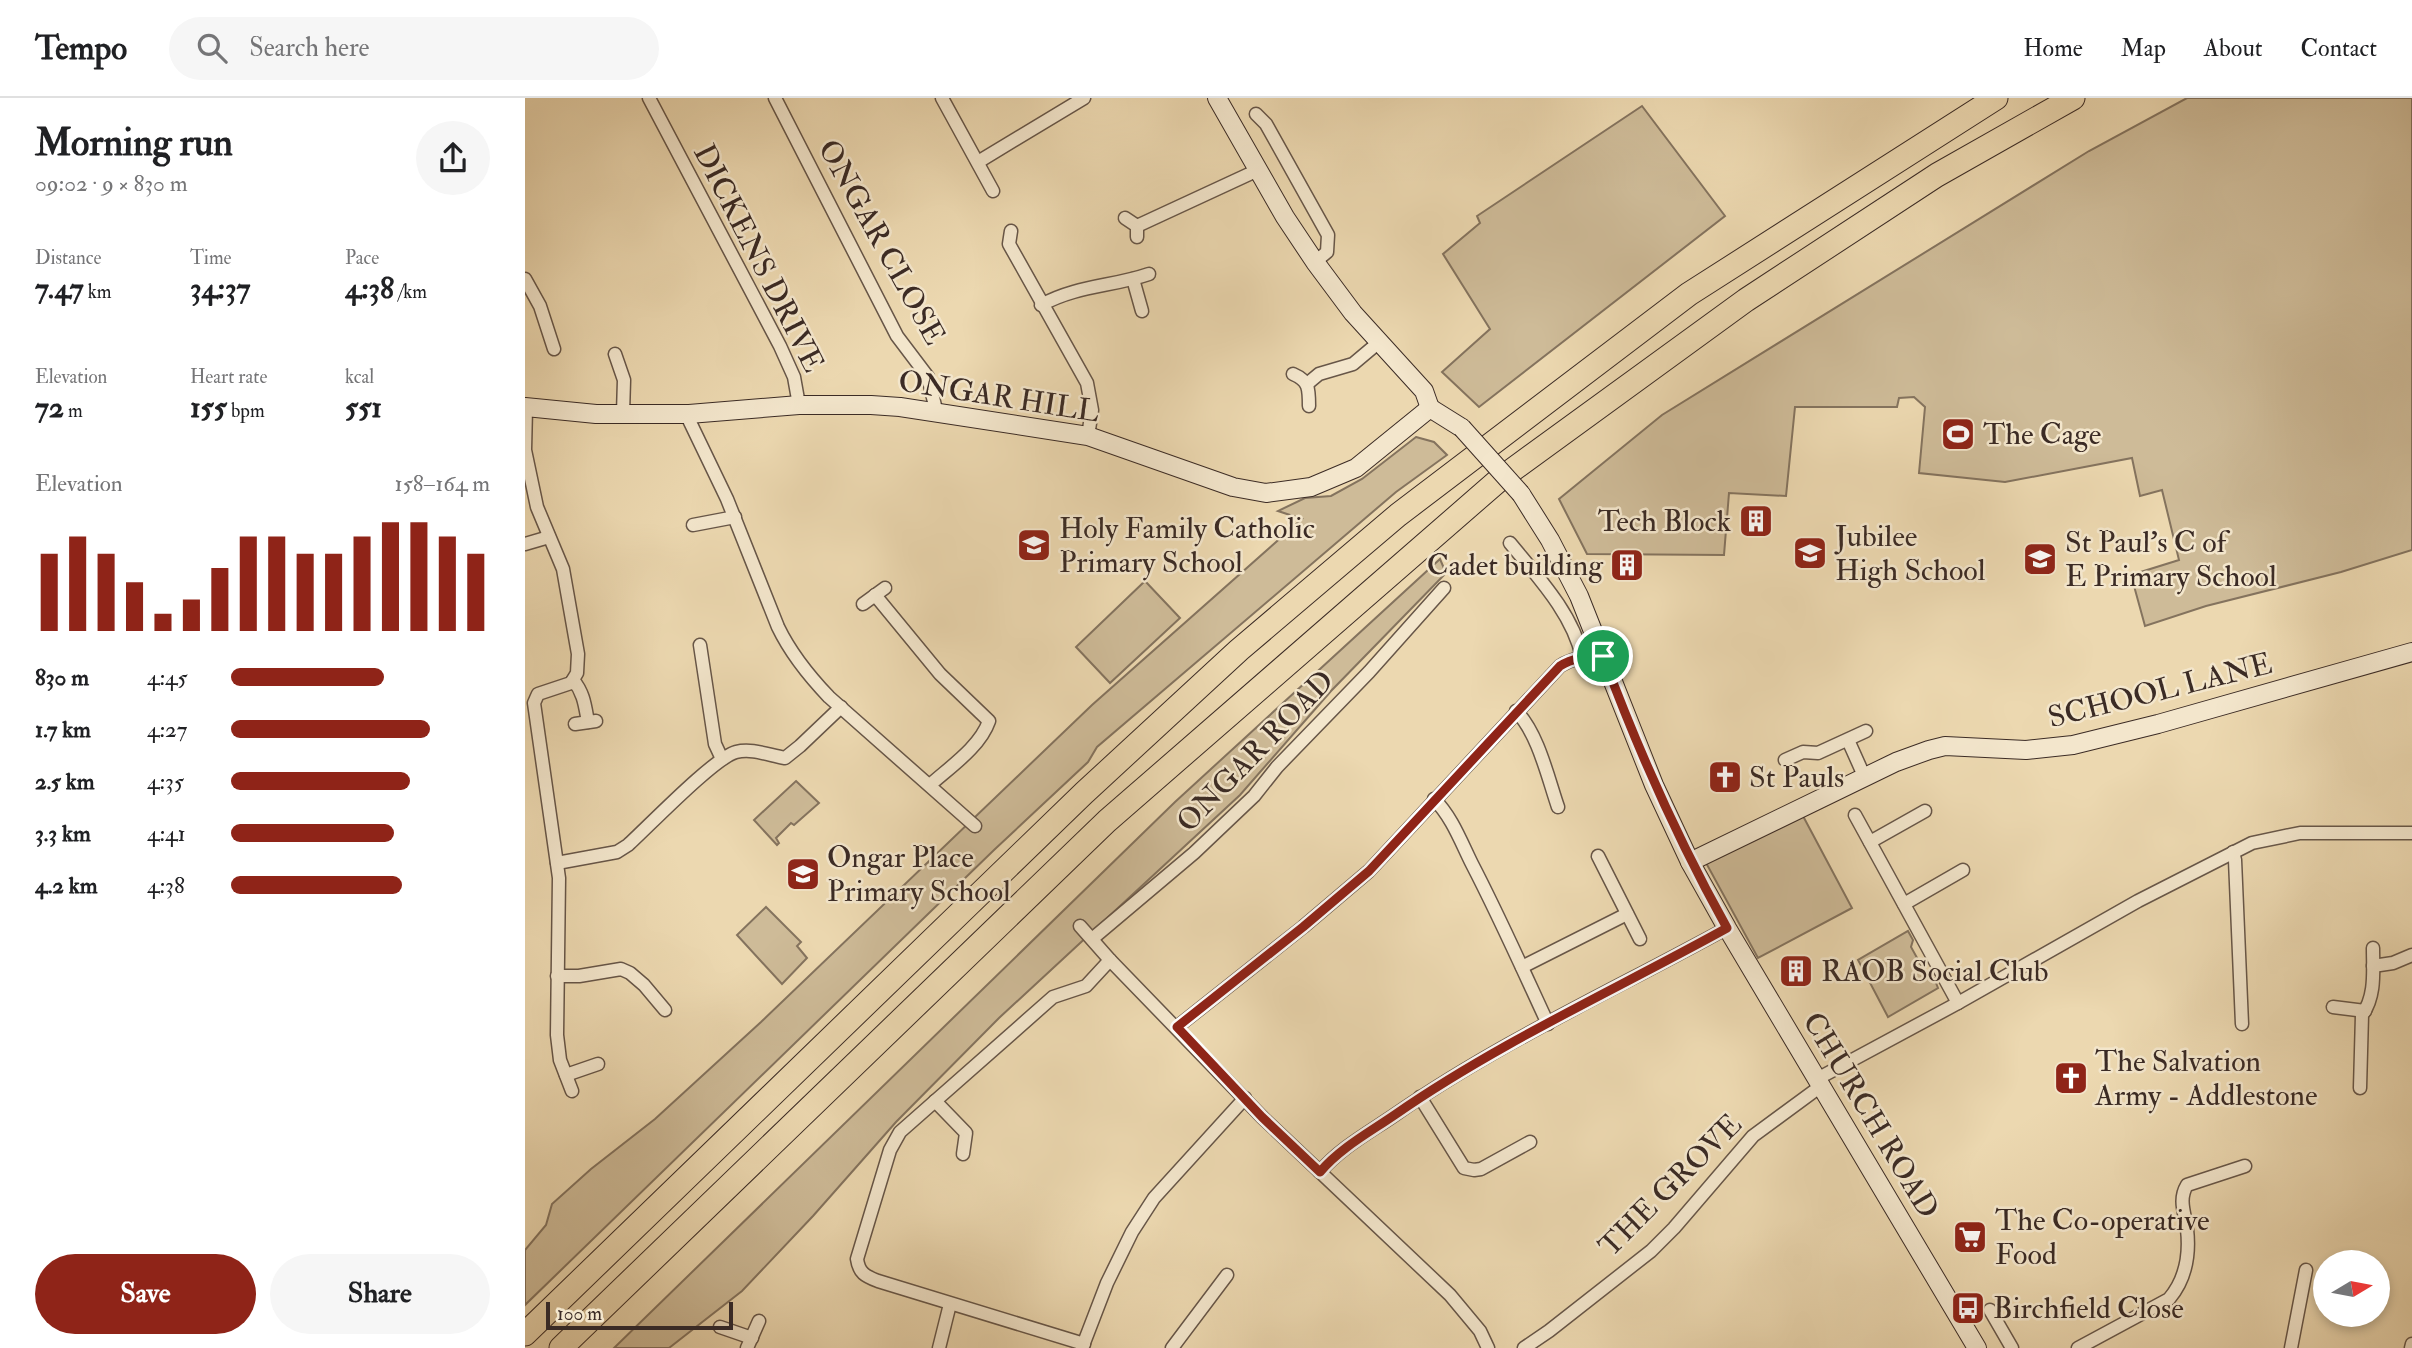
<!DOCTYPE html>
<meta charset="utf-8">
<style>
:root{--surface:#fff;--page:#f6f6f6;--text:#202124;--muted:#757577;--line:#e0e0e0;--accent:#8f2418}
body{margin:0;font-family:"IM FELL Double Pica",serif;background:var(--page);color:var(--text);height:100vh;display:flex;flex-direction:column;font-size:26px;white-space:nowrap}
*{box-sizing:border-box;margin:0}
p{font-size:23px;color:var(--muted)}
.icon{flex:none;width:38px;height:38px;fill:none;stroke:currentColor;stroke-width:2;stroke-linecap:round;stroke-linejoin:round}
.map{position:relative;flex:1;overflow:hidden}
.side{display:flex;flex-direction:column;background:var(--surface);width:525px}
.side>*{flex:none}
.needle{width:46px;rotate:80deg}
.buttons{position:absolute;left:1788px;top:1152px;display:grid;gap:14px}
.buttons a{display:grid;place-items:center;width:77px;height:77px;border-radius:50%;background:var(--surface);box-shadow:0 4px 10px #0003;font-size:35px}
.scale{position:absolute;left:21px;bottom:18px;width:187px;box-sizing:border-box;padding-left:7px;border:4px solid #3b2b25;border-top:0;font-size:19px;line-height:24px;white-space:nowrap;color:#3b2b25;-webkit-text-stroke:5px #f3e6cc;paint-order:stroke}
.pin{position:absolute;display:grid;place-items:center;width:60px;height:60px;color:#fff;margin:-30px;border:4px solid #fff;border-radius:50%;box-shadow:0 2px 7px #0007}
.round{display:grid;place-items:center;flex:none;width:74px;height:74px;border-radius:37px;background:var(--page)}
.headline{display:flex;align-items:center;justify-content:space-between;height:119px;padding:0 35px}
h1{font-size:38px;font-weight:800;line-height:52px}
.metrics{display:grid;grid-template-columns:repeat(3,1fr);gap:10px;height:119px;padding:7px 35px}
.metrics div{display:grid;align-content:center}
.metrics b{font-size:30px;font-weight:800}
.metrics small{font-size:19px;font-weight:400}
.metrics p{font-size:19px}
.chart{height:196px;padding:14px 35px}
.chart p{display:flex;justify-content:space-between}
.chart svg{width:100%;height:126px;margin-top:7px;stroke:var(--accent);stroke-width:6}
.cta{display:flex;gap:14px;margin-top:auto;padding:14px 35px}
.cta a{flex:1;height:80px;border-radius:42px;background:var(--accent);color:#fff;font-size:28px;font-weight:800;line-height:80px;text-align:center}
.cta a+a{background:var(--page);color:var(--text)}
ul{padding:0 35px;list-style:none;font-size:23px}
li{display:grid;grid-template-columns:112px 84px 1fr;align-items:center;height:52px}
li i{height:18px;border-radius:9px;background:var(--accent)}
header{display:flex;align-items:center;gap:42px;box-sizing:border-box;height:98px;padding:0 35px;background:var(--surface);border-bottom:2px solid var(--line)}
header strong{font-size:33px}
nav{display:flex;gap:38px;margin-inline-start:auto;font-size:24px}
.search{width:490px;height:63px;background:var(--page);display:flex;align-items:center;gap:18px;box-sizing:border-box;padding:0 24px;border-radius:38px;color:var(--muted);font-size:26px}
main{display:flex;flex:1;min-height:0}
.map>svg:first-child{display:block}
.green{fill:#cebb98;stroke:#84735e;stroke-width:2}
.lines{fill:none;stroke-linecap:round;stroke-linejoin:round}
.street-casing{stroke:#675648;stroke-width:15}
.secondary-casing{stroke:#3b2b25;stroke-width:20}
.highway-casing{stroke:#3b2b25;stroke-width:25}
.street{stroke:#f3e6cc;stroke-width:12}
.secondary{stroke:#f3e6cc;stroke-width:18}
.highway{stroke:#ecd8b0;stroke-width:23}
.secondary-bridge-casing{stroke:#3b2b25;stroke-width:20;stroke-linecap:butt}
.secondary-bridge{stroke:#f3e6cc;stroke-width:18}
.route-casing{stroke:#fff;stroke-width:14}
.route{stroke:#8f2418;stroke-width:9}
.labels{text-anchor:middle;stroke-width:5;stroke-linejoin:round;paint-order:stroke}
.street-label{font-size:30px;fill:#3b2b25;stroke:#f3e6cc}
.poi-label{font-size:30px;fill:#3b2b25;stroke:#f3e6cc;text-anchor:start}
</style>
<header>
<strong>Tempo</strong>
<div class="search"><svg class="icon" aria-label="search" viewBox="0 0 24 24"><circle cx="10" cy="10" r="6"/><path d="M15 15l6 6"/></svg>Search here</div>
<nav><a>Home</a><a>Map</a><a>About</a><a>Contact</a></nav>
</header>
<main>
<section class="side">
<div class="headline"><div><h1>Morning run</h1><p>09:02 · 9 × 830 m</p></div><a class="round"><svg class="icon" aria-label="share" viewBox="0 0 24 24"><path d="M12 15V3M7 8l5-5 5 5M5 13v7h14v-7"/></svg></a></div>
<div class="metrics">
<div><p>Distance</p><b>7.47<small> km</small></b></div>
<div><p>Time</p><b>34:37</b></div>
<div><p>Pace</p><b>4:38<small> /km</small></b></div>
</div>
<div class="metrics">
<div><p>Elevation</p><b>72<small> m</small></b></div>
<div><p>Heart rate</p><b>155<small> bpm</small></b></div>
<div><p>kcal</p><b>551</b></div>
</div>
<div class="chart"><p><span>Elevation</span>158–164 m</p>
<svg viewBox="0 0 160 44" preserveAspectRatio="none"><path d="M5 44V17M15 44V11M25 44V17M35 44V27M45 44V38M55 44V33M65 44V22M75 44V11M85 44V11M95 44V17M105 44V17M115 44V11M125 44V6M135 44V6M145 44V11M155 44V17"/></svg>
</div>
<ul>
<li><b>830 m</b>4:45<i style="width:59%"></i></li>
<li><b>1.7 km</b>4:27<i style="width:77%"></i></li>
<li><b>2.5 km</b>4:35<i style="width:69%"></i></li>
<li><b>3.3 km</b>4:41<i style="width:63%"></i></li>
<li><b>4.2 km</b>4:38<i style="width:66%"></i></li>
</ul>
<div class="cta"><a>Save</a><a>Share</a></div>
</section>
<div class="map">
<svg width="1887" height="1250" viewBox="0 0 1887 1250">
<rect width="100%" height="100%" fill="#ecd8b0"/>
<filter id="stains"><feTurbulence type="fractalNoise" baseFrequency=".00286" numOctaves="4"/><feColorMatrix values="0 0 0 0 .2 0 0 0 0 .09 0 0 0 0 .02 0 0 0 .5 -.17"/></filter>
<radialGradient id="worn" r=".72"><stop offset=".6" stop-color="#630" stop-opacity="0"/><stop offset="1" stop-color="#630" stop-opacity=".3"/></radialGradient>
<g class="green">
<path d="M 1662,0 L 1887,0 L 1887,452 L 1816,474 L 1681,508 L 1620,528 L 1606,477 L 1654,462 L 1637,392 L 1615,398 L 1607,360 L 1480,384 L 1394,375 L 1400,309 L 1389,299 L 1374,300 L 1372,309 L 1270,309 L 1261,398 L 1204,395 L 1199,457 L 1062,456 L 1034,401 L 1137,317 L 1564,53 Z"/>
<path d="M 1117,8 L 1200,118 L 954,309 L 917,274 L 965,231 L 918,156 L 955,125 L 952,118 Z"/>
<path d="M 891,339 L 909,344 L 922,357 L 871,394 L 572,649 L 563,664 L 469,752 L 0,1207 L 0,1152 L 21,1127 L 27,1106 L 66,1071 L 130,1021 L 236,924 L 567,607 L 777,421 L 753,413 L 780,400 L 806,398 L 837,381 Z"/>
<path d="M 915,461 L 921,475 L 806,593 L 715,697 L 474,920 L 371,1024 L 288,1118 L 217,1193 L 144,1250 L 89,1250 L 650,704 Z"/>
<path d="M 620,483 L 655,520 L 585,585 L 551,549 Z"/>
<path d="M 271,683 L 294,705 L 269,727 L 266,725 L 251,740 L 254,745 L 252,747 L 229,722 Z"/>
<path d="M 1278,718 L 1327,810 L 1233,860 L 1180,763 Z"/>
<path d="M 241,809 L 276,844 L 272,848 L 282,860 L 257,886 L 212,837 Z"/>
<path d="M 1383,833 L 1388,842 L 1386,849 L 1402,878 L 1409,880 L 1413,890 L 1363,919 L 1333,862 Z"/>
</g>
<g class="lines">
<g class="street-casing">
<g id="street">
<path d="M 124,0 L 255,248 L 269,279 L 274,307"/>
<path d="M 250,0 L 372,238 L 403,279 L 412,316"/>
<path d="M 417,0 L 468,93"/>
<path d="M 731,16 L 741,26 L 803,137 L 802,154 L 790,164"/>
<path d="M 453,64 L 559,0"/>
<path d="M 600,120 L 612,128 L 612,139"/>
<path d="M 612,128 L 733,72"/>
<path d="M 486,133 L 484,146 L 562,285 L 567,312 L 563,338"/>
<path d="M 0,181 L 15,208 L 29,251"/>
<path d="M 608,181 L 617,213"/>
<path d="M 516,207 C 553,187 586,189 624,176"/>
<path d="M 90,256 L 99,282 L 98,315"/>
<path d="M 768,276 C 784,283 784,290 784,308"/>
<path d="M 782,286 L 794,276 L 828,266 L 853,245"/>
<path d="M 1,310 L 0,352 L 12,409 L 38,471 L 53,556 L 52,575 L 46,585 L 13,596 L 9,605 L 34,780 L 32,937 L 35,962 L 47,993"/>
<path d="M 164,316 L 164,322 L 202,401 L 253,529 C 266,556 283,577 304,599 L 450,728"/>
<path d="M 168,427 L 210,419"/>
<path d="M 985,445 C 1012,478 1048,516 1057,559"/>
<path d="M 0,446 L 24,439"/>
<path d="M 350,497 L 415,576 L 464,623 C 455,649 425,669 405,687"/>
<path d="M 338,506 L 360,490"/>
<path d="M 175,547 L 190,646 L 197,661"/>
<path d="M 48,582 C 59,595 60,608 63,624"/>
<path d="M 991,613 C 1013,635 1023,680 1033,709"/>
<path d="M 50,626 L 71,623"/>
<path d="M 1323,642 L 1340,680"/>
<path d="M 1260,662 L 1278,654 L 1293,655 L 1341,633"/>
<path d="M 909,701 C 927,719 936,744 947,766 C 974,818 998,872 1023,926"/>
<path d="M 1330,717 L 1433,905"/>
<path d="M 1345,744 L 1400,713"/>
<path d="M 1708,754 L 1710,762 L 1717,926"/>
<path d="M 1073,758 L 1115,841"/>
<path d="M 32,765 L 92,754 L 103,747 C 124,728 189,660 211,654 C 227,650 243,657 260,660 L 275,648 L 316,609"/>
<path d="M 1379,806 L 1438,772"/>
<path d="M 555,828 L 585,862 L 737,1019 L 925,1197 L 955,1233 L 963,1250"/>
<path d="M 567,841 L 669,755 L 729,698 L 752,669 L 844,574 L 919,490"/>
<path d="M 1848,868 L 1868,865 L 1887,857"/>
<path d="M 997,869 L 1102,816"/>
<path d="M 32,878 L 54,878 L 96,871 L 105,875 L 119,887 L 140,912"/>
<path d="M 1808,909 L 1840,913"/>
<path d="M 652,929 L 778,829 L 844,773 L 1035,568 C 1049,559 1063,559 1078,558"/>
<path d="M 41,977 L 73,966"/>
<path d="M 1292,981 L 1433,905 L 1613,803 L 1727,745 L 1775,735 L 1887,735"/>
<path d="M 1835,990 L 1837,917 C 1851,898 1848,873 1848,850"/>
<path d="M 895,999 L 939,1070 L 949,1072 L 956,1071 L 1005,1044"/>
<path d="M 410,1003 L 441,1035 L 438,1056"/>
<path d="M 795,1074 C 815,1050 845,1034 871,1016 C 975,944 1091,891 1202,830"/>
<path d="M 1465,1212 L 1487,1250"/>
<path d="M 195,1229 L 227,1240"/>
<path d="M 559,1246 L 353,1183 C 340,1178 334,1175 332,1161 L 365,1052 L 375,1034 L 528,899 L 561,888 L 585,862"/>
<path d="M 222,1250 L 234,1223"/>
<path d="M 414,1250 L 425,1206"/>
<path d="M 557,1250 L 582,1185 L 607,1134 L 629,1100 L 720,1000"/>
<path d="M 647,1250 L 702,1177"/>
<path d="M 999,1250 L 1024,1233 L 1126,1153 L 1149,1130 L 1228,1038 L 1296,988"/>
<path d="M 1553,1250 L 1644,1201 C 1661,1181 1665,1157 1662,1131 C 1660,1115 1653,1102 1662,1087 L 1720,1068"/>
<path d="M 1766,1250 L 1781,1172"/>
<path d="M 1886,1250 L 1887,1246"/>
</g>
</g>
<g class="secondary-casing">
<g id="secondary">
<path d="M 692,0 L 760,119 L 790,164 L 828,215 L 899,293 L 905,310"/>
<path d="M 0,309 L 71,316 L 164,316 L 274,307 L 346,307 L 375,309 L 563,338 L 708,389 L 741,395 L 786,389 L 831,370 L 905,310"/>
<path d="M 905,310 L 937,330"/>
<path d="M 996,396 L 1025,442 L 1054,498 L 1129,687 L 1165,764 L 1202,830 L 1452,1250"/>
<path d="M 1165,764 L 1371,664 L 1404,652 L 1420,648 L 1501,652 L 1548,647 L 1633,626 L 1887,554"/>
</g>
</g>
<g class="highway-casing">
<g id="highway">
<path d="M 0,1236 L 559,695 L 714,552 L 873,417 L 1164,196 L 1471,0"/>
<path d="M 36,1250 L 582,723 L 975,381 L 1221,202 L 1412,77 L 1548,0"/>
</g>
</g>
<use href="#street" class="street"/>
<use href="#secondary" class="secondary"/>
<use href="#highway" class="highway"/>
<g class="secondary-bridge-casing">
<path id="secondary-bridge" d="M 937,330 L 996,396"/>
</g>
<use href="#secondary-bridge" class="secondary-bridge"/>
</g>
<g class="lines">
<g class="route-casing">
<path id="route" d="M 1078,558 C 1113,652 1153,742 1202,830 C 1092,891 975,944 871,1016 C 845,1034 815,1050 795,1074 L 737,1019 L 652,929 L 778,829 L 844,773 L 1035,568 C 1049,559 1062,559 1078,558 Z"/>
</g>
<use href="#route" class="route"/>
</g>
<defs>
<g id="stadium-square" transform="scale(1.75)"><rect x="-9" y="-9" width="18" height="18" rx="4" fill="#8f2418" stroke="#f3e6cc"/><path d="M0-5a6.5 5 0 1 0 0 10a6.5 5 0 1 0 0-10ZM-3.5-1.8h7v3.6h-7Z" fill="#fff"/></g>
<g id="building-square" transform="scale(1.75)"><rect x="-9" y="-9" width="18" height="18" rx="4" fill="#8f2418" stroke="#f3e6cc"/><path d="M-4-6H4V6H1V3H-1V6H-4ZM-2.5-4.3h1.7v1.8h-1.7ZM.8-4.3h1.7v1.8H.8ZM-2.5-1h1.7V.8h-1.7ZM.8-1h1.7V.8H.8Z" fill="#fff"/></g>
<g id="school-square" transform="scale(1.75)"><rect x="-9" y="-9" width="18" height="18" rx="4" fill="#8f2418" stroke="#f3e6cc"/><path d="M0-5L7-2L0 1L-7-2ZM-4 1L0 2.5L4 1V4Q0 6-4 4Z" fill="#fff"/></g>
<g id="church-square" transform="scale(1.75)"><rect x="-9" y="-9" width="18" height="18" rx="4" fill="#8f2418" stroke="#f3e6cc"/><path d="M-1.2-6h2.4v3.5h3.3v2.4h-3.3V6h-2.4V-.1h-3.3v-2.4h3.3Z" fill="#fff"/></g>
<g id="supermarket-square" transform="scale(1.75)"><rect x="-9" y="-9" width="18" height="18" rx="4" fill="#8f2418" stroke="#f3e6cc"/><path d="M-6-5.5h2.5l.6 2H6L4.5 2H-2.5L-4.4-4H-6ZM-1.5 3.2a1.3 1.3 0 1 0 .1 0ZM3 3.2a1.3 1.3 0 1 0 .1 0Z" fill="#fff"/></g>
<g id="bus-square" transform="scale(1.75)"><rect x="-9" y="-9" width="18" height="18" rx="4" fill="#8f2418" stroke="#f3e6cc"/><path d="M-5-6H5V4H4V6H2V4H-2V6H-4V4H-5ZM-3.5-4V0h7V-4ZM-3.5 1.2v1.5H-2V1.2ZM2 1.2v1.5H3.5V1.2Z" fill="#fff"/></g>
</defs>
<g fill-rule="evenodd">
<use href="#stadium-square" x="1433" y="336"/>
<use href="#building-square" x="1231" y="423"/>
<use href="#school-square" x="509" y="447"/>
<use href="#school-square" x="1285" y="455"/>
<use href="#school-square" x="1515" y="461"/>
<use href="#building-square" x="1102" y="467"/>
<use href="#church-square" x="1200" y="679"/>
<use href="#school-square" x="278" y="776"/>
<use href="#building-square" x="1271" y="873"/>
<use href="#church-square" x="1546" y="980"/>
<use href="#supermarket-square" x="1445" y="1139"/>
<use href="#bus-square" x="1443" y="1210"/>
</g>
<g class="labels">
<g class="street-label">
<text transform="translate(357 144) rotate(61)" y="10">ONGAR CLOSE</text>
<text transform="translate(234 160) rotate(63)" y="10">DICKENS DRIVE</text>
<text transform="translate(474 298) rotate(9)" y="10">ONGAR HILL</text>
<text transform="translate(1635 592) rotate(-14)" y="10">SCHOOL LANE</text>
<text transform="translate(730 653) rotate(-46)" y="10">ONGAR ROAD</text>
<text transform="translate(1346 1017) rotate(59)" y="10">CHURCH ROAD</text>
<text transform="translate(1145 1087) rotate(-45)" y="10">THE GROVE</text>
</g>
<g class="poi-label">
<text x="1458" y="346">The Cage</text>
<text x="1206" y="433" text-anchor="end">Tech Block</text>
<text x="534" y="440">Holy Family Catholic<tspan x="534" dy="34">Primary School</tspan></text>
<text x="1310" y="448">Jubilee<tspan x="1310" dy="34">High School</tspan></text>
<text x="1540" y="454">St Paul's C of<tspan x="1540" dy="34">E Primary School</tspan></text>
<text x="1078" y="477" text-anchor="end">Cadet building</text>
<text x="1224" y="689">St Pauls</text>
<text x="302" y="769">Ongar Place<tspan x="302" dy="34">Primary School</tspan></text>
<text x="1296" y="883">RAOB Social Club</text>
<text x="1570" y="973">The Salvation<tspan x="1570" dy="34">Army - Addlestone</tspan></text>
<text x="1470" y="1132">The Co-operative<tspan x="1470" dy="34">Food</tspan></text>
<text x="1468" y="1220">Birchfield Close</text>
</g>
</g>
<rect width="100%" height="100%" filter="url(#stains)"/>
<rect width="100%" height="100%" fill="url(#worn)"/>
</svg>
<div class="buttons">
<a><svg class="needle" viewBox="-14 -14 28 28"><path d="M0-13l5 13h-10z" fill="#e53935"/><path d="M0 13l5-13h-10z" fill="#757577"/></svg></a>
</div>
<div class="scale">100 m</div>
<div class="pin" style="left:1078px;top:558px;background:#1e9e55"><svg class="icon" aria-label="arrive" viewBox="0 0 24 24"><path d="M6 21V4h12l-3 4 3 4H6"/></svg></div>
</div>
</main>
